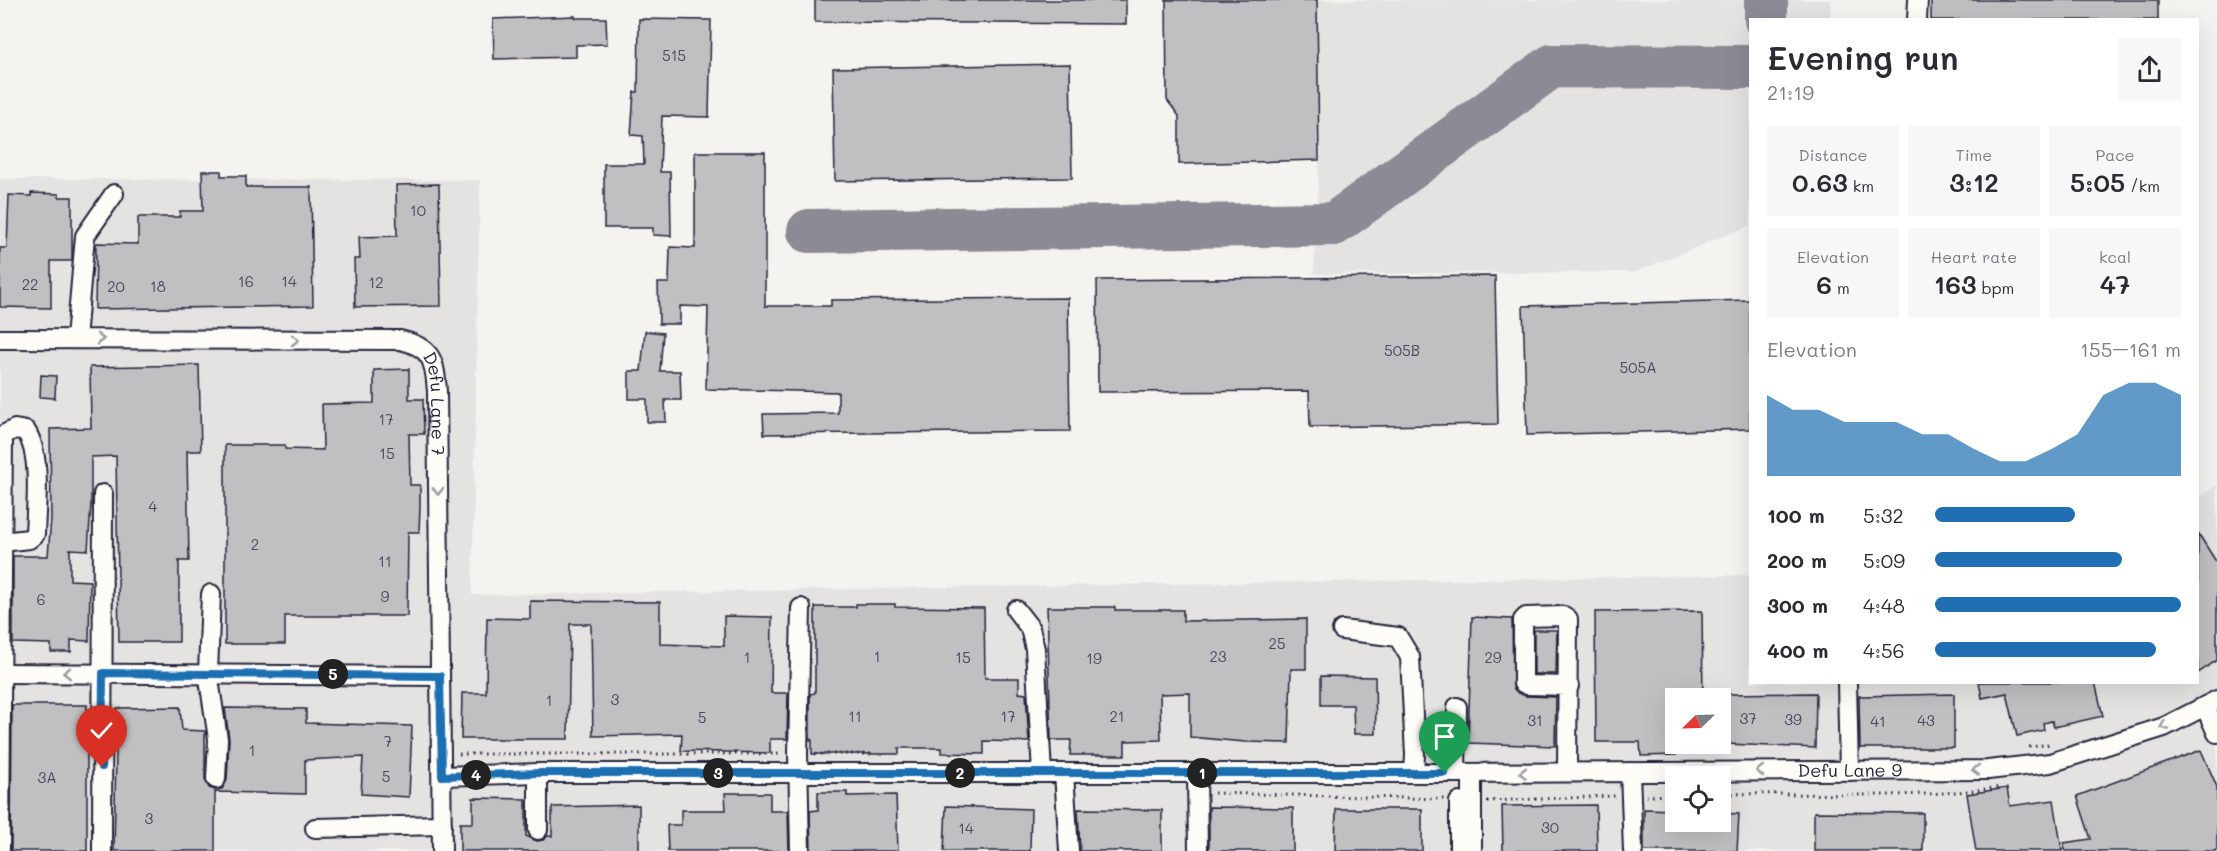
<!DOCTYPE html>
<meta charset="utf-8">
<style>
:root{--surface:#fff;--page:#f7f7f7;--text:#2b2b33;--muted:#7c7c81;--accent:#1f6fb2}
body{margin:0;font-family:Mali,sans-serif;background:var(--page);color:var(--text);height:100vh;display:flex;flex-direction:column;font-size:22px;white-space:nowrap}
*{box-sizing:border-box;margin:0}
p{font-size:20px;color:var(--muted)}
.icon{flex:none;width:33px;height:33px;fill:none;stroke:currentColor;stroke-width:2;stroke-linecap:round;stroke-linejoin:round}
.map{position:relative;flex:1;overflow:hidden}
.side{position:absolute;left:1749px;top:18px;width:450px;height:666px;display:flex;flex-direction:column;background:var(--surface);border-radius:0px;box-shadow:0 6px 24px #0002}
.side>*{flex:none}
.needle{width:39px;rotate:247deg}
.controls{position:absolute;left:1665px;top:688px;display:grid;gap:12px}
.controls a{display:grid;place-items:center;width:66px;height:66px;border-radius:0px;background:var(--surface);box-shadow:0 6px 24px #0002;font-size:30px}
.pin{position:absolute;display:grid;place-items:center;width:51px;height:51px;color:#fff;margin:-62px -26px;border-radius:50% 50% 50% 0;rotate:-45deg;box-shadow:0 0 6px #0007}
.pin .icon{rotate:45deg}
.km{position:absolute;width:30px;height:30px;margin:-15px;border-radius:50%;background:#222;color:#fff;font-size:16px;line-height:30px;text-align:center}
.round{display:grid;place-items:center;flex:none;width:63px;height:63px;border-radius:0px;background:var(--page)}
.summary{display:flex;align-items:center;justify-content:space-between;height:102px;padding:0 18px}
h1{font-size:33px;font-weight:600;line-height:45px}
.metrics{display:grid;grid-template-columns:repeat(3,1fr);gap:9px;height:102px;padding:6px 18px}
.metrics div{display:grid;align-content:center;border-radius:0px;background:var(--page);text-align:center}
.metrics b{font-size:26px;font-weight:600}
.metrics small{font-size:16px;font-weight:400}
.metrics p{font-size:16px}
.chart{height:168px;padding:12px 18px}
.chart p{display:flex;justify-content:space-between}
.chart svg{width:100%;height:108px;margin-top:6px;fill:var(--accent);opacity:.7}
ul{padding:0 18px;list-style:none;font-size:20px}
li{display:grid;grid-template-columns:96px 72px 1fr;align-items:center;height:45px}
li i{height:15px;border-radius:8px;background:var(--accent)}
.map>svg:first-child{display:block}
.built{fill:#e4e3e2;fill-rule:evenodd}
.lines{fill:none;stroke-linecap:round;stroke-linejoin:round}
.taxiway{stroke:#8b8a95;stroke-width:44}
.building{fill:#c0bfc2;stroke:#22223b;stroke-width:1.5}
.minor-casing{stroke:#22223b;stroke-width:22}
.path{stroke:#22223b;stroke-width:3;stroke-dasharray:1.5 4.5;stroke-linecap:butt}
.minor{stroke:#fdfcf7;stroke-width:18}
.oneway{stroke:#9a9aa2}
.route-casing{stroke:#fff;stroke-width:12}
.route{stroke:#1f6fb2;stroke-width:8}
.labels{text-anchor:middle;stroke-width:4.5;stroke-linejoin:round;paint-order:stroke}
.number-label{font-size:15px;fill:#4a495d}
.street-label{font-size:18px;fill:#22223b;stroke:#fdfcf7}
</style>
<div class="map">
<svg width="2217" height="851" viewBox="0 0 2217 851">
<rect width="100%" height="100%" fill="#f4f3ef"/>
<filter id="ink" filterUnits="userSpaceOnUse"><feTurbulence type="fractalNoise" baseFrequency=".0167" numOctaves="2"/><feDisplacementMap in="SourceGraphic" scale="12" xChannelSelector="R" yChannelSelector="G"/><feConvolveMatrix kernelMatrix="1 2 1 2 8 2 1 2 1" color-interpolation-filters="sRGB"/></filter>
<g filter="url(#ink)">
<g class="built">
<path d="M 1317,0 L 1830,0 L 1830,19 L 1750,20 L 1750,225 L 1746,227 L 1635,272 L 1314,274 L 1319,160 Z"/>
<path d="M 0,179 L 480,180 L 472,595 L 1750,575 L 1750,682 L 2198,682 L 2198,499 L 2217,485 L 2217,851 L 0,851 ZM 1676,699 L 1720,699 L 1720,744 L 1676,744 ZM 1676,777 L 1720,777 L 1720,822 L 1676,822 Z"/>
</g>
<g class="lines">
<g class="taxiway">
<path d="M 1766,0 L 1766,20"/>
<path d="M 809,231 L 1334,224 L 1552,66 L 1750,67"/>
</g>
</g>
<g class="building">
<path d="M 815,0 L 1126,0 L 1126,24 L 815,22 Z"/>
<path d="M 1166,0 L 1317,0 L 1319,160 L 1179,164 L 1179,116 L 1167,100 Z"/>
<rect x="1931" y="0" width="227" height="20"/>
<path d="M 575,16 L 575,18 L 606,18 L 607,44 L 576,45 L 576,57 L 494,59 L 493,19 Z"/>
<path d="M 639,19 L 711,20 L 709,117 L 662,116 L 660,172 L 670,172 L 671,236 L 653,235 L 653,228 L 604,228 L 604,164 L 644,164 L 643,136 L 631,135 L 634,92 L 638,92 Z"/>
<path d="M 1070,64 L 1072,178 L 835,181 L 833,68 Z"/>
<path d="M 695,152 L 765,152 L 765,306 L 831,306 L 831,300 L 1068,298 L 1070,431 L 764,434 L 763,414 L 838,413 L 838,392 L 706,389 L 708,307 L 680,306 L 680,324 L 659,324 L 658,283 L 669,283 L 670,247 L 695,248 Z"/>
<path d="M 202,171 L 221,171 L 221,176 L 246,176 L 246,187 L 311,187 L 313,306 L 95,309 L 96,243 L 138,244 L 138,217 L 180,217 L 180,211 L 203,211 Z"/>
<path d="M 439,184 L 441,306 L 355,307 L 354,259 L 360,259 L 359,237 L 397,236 L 396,185 Z"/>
<path d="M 31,193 L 59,194 L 59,197 L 72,197 L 72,261 L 51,261 L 51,308 L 0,307 L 0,248 L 7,248 L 9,195 L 31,196 Z"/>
<path d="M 1495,276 L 1498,424 L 1310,427 L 1309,391 L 1098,392 L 1097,280 Z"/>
<path d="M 1750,300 L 1750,429 L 1527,435 L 1523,306 Z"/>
<path d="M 645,331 L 663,333 L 660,371 L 680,371 L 681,400 L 665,400 L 666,422 L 647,422 L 647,399 L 629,399 L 629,371 L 641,371 Z"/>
<path d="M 199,365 L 201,451 L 187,451 L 189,561 L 179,561 L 179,642 L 119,642 L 116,456 L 91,457 L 91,504 L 88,550 L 70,549 L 70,580 L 90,581 L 89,641 L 71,640 L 71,652 L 51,652 L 51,644 L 13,643 L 13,556 L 48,556 L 51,518 L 50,429 L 91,428 L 90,367 Z"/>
<path d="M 409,369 L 409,399 L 423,399 L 424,434 L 409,434 L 410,485 L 420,485 L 420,507 L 419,532 L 408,532 L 407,616 L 285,616 L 285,644 L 225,644 L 225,445 L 285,445 L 285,449 L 323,450 L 322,404 L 374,403 L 374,370 Z"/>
<path d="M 41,375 L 56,376 L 55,398 L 40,397 Z"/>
<path d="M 2198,533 L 2217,563 L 2217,660 L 2198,673 Z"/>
<path d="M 530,601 L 660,602 L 660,644 L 724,646 L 724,616 L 772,617 L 771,693 L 788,693 L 787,739 L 770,739 L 770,753 L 681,751 L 682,734 L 593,736 L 591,624 L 570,624 L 568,739 L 461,739 L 462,693 L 486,693 L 487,618 L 530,619 Z"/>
<path d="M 856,604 L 895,604 L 895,607 L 984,608 L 985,678 L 1019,678 L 1019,693 L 1026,694 L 1029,742 L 984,741 L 984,754 L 942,753 L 942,748 L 899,748 L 899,754 L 812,754 L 812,740 L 810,740 L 810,694 L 815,693 L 815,607 L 856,607 Z"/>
<path d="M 1047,607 L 1115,607 L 1115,610 L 1183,610 L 1183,621 L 1306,619 L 1306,669 L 1291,669 L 1289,743 L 1245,742 L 1190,737 L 1190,693 L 1160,694 L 1161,740 L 1125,741 L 1125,755 L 1070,755 L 1071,740 L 1051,740 Z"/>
<path d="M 1702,611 L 1703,699 L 1676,699 L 1676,755 L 1641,756 L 1640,742 L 1596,742 L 1595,612 Z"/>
<path d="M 1472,617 L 1512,619 L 1513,688 L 1518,693 L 1526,696 L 1556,697 L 1555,746 L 1468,743 Z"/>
<path d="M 1534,630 L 1557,630 L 1556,674 L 1534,674 Z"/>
<path d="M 1321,676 L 1375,677 L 1376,734 L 1354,734 L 1353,705 L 1321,705 Z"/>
<path d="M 1979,682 L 2095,682 L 2103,716 L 2054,727 L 2052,721 L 2043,723 L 2044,730 L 2017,736 L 2007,693 L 1982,698 Z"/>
<path d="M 1816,693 L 1815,748 L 1727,744 L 1728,694 Z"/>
<path d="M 1954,694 L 1954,748 L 1860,748 L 1859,696 Z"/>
<path d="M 12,705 L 87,705 L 87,851 L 11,851 Z"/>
<path d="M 180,707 L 182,730 L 205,731 L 205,779 L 209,788 L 215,790 L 222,789 L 227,780 L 229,739 L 225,708 L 306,709 L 306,723 L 412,726 L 409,797 L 361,794 L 363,757 L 305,760 L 305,794 L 215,792 L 215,851 L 114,851 L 117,708 Z"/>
<path d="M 2201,750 L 2217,787 L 2217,851 L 2065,851 L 2064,843 L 2091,839 L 2077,796 Z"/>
<path d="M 2007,788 L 2010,806 L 2054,800 L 2062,851 L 1976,851 L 1967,794 Z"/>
<path d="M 818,792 L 847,792 L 847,796 L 896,795 L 898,851 L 811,851 L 810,811 L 818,810 Z"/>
<path d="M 725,793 L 770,793 L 770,811 L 788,811 L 789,851 L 668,851 L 667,825 L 681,825 L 681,810 L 726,810 Z"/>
<path d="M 473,798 L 526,799 L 526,836 L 537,841 L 543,840 L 548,836 L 552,836 L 552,807 L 639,805 L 639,851 L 460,851 L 460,823 L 473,823 Z"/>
<path d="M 1596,805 L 1597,851 L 1503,851 L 1502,806 Z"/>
<path d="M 946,806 L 1031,809 L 1030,851 L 944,851 Z"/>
<path d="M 1209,807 L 1293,808 L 1293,851 L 1209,851 Z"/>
<path d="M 1078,809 L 1162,810 L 1162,851 L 1080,851 Z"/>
<path d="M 1336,809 L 1422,809 L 1422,851 L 1335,851 Z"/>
<path d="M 1644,809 L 1676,810 L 1676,822 L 1720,822 L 1720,813 L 1739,814 L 1737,851 L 1644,851 Z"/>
<path d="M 1814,812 L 1923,813 L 1923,851 L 1814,851 Z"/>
</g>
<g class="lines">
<g class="minor-casing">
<g id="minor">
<path d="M 1917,20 L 1918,0"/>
<path id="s1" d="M 0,339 L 400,340 C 432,347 435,361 437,392 L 442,851"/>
<path d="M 76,339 L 85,236 L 114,194"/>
<path d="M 211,594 L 208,673 L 218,739 L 216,779"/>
<path d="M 1016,610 L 1030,628 L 1035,649 L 1042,773"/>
<path d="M 1342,630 L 1398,637 L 1410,657 L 1415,755 L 1414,773"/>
<path d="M 0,673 L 440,676"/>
<path d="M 1847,682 L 1849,771"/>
<path d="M 2205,706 L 2217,733"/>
<path d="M 1567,772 L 1568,619 L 1564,616 L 1526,617 L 1523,620 L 1523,683 L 1527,685 L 1569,686"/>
<path d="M 1630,772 L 1633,851"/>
<path d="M 538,773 L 538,830"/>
<path d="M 1064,773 L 1069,851"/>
<path d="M 1197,773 L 1198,851"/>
<path d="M 1456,773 L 1457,707"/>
<path id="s2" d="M 442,776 L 538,773 L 1456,773 L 1988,770 L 2050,763 L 2164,727 L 2217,700"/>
<path d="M 315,828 L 442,825"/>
<path d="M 0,851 L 3,435 L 15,429 L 26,431 C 42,456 36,504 35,534 L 29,539 L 2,542"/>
<path d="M 102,851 L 103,494"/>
<path d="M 800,851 L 798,754 L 801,608"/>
<path d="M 1459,851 L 1459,802"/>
<path d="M 1472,851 L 1472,773"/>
</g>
</g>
<g class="path">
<path d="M 2029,747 L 2050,744"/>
<path d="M 459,754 L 782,754"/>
<path d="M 815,754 L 872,754"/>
<path d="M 1214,793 L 1444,799"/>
<path d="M 1720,794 C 1814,792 1907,801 2000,787"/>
<path d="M 1646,796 L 1676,795"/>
<path d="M 1487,801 L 1615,796"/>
</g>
<use href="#minor" class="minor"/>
</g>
<defs><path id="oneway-chevron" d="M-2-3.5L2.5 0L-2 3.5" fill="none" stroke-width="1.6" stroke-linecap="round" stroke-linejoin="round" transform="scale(1.5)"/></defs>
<g class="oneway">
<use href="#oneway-chevron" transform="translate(100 339)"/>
<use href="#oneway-chevron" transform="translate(295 340)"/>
<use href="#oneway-chevron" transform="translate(438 491) rotate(89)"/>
<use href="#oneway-chevron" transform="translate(67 673) rotate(-180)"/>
<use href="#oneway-chevron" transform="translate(2164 726) rotate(158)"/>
<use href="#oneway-chevron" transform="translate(1976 770) rotate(180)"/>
<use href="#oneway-chevron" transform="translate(1760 771) rotate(180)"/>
<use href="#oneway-chevron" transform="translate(1523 773) rotate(180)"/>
</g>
</g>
<g class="lines" filter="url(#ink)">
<g class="route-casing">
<path id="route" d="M 102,767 L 103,673 L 440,676 L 442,776 L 538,773 L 1445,773"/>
</g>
<use href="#route" class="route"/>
</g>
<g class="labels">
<g class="number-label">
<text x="674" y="61">515</text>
<text x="418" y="216">10</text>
<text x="246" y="287">16</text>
<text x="289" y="287">14</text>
<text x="376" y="288">12</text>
<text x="30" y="290">22</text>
<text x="116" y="292">20</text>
<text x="158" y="292">18</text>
<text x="1402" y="356">505B</text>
<text x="1638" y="373">505A</text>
<text x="386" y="425">17</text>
<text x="387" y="459">15</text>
<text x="153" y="512">4</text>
<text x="255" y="550">2</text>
<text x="385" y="567">11</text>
<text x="385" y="602">9</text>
<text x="41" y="605">6</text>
<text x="1277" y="649">25</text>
<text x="877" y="662">1</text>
<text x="1218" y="662">23</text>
<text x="747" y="663">1</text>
<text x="963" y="663">15</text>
<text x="1493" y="663">29</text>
<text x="1094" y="664">19</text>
<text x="615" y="705">3</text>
<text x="549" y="706">1</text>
<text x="855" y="722">11</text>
<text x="1008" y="722">17</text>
<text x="1117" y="722">21</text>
<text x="702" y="723">5</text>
<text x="1748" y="724">37</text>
<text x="1793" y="725">39</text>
<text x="1535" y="726">31</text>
<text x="1926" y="726">43</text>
<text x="1878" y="727">41</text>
<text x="388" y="747">7</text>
<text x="252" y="756">1</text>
<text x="386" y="782">5</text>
<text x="47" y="783">3A</text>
<text x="149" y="824">3</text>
<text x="1550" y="833">30</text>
<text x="966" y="834">14</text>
</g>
<g class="street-label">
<text dy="6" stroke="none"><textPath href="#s1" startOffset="483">Defu Lane 7</textPath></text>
<text dy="6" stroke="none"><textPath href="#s2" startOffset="1408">Defu Lane 9</textPath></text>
</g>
</g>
</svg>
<div class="controls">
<a><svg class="needle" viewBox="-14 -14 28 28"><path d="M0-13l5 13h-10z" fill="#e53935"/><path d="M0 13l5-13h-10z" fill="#7c7c81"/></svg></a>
<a><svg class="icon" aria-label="locate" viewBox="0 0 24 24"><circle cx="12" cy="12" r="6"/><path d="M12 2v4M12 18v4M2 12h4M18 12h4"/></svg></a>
</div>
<div class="pin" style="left:1445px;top:773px;background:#1e9e55"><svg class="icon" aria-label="arrive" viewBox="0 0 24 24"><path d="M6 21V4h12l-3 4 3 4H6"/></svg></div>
<div class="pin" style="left:102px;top:767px;background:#d93025"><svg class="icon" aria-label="check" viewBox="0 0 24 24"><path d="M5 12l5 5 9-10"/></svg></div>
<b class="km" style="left:1202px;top:773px">1</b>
<b class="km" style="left:960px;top:773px">2</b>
<b class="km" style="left:718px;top:773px">3</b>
<b class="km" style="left:476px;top:775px">4</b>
<b class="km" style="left:333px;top:674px">5</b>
<section class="side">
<div class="summary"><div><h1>Evening run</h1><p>21:19</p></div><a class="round"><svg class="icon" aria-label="share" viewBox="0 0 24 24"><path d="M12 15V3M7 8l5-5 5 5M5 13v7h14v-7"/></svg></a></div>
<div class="metrics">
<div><p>Distance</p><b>0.63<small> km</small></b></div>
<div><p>Time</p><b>3:12</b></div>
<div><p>Pace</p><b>5:05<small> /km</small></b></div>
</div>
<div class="metrics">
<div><p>Elevation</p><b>6<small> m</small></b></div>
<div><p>Heart rate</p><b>163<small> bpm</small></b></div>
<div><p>kcal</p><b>47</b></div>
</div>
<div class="chart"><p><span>Elevation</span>155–161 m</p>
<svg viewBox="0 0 160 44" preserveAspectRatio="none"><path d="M0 44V11L10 17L20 17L30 22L40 22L50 22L60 27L70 27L80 33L90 38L100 38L110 33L120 27L130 11L140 6L150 6L160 11V44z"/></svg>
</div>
<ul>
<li><b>100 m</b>5:32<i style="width:57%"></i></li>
<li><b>200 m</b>5:09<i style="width:76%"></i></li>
<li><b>300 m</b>4:48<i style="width:100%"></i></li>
<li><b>400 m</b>4:56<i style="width:90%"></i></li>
</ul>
</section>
</div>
